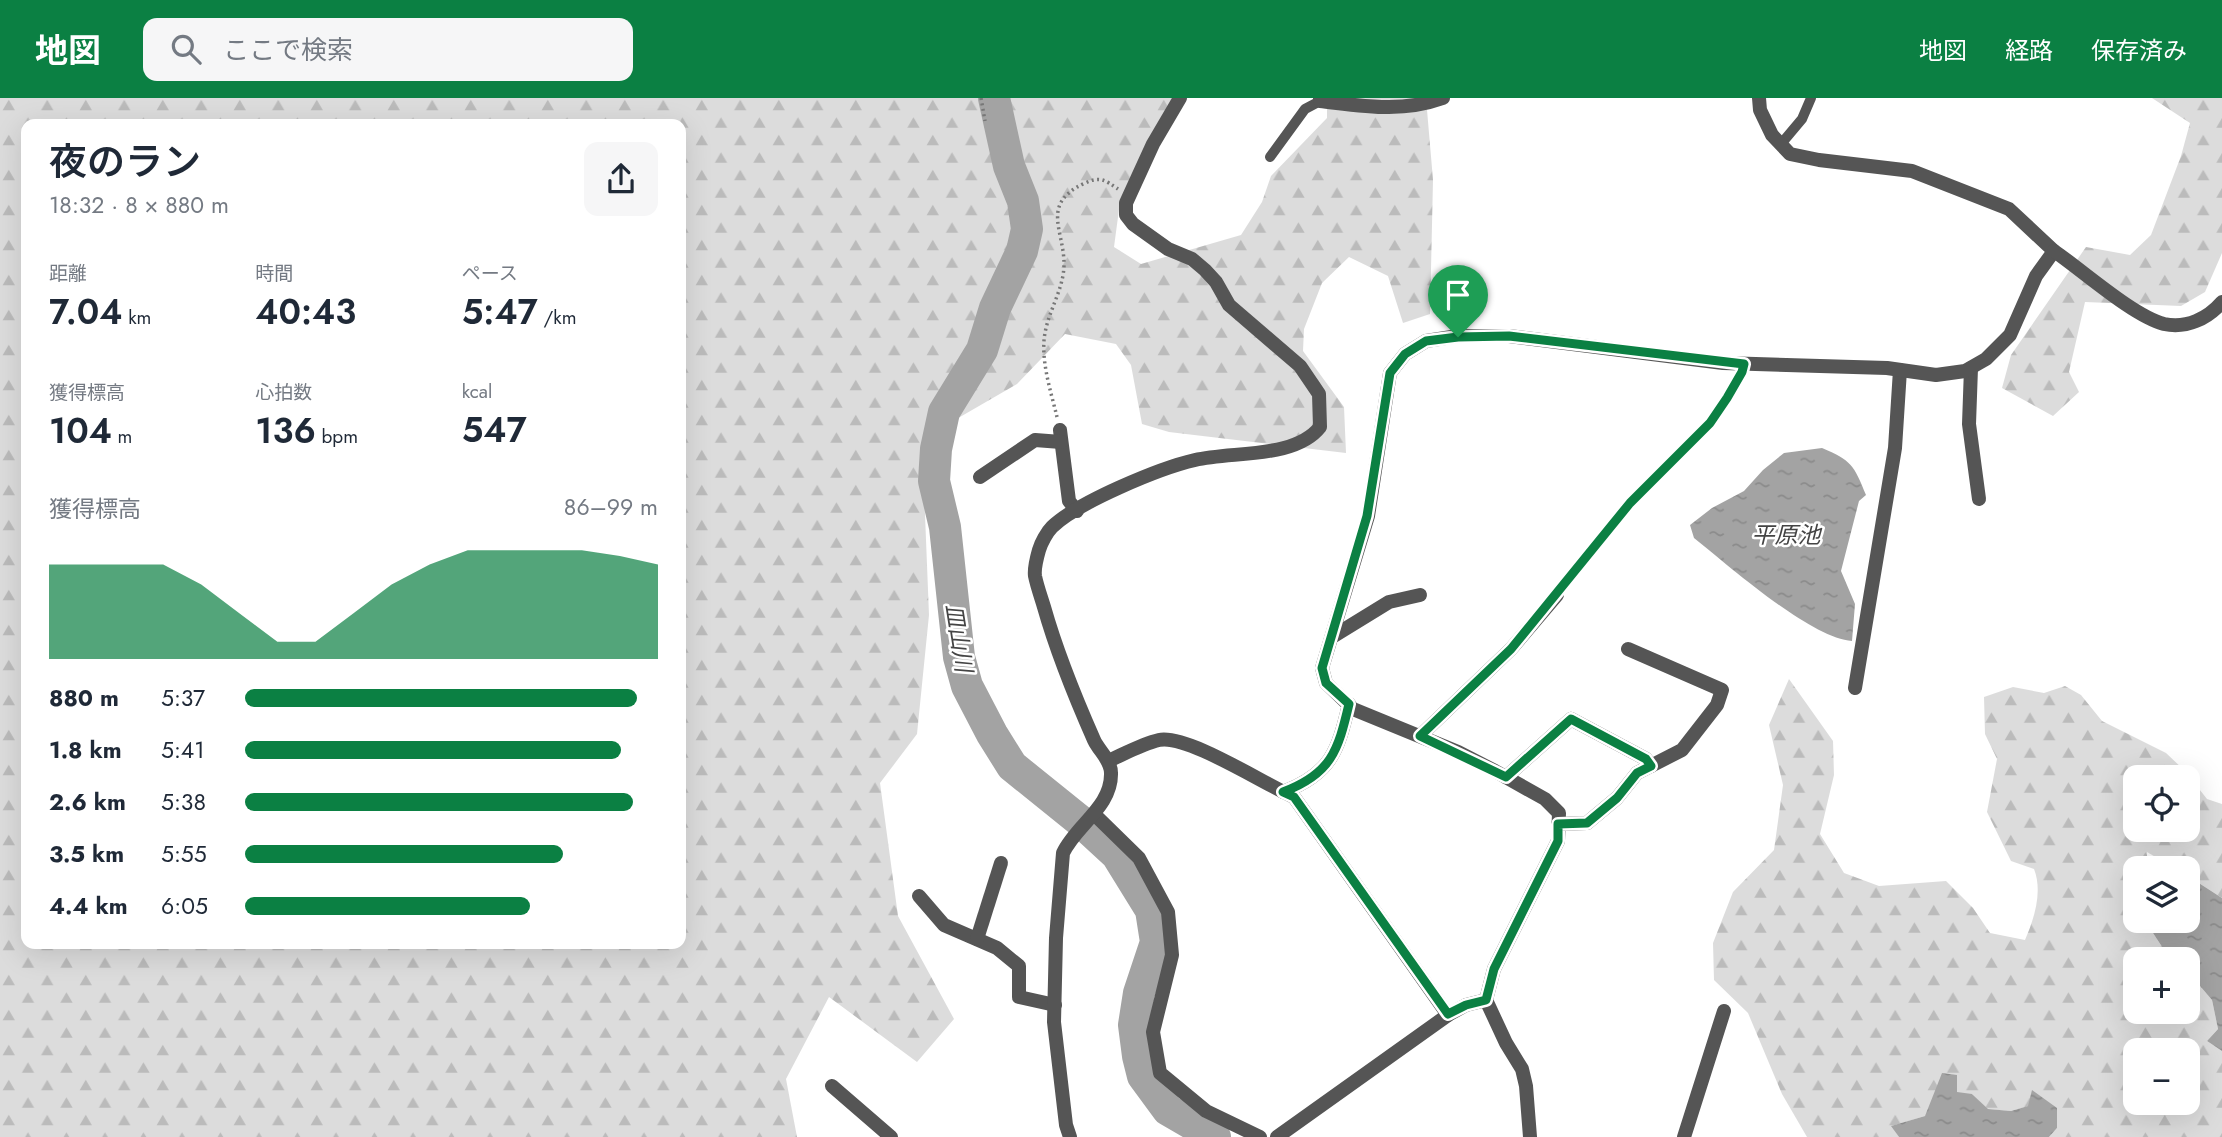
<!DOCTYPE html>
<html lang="ja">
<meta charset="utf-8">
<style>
:root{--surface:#fff;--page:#f6f6f7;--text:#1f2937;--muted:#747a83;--accent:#0b8043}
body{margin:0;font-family:Jost,"Noto Sans JP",sans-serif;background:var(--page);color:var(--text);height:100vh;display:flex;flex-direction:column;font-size:26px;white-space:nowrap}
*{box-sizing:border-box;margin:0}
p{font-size:23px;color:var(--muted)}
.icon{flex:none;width:38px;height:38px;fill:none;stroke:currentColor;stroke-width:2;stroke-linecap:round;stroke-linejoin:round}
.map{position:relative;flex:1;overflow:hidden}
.details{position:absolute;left:21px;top:21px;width:665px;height:830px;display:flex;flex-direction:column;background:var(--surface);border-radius:14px;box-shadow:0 7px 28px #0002}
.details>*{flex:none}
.fabs{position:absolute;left:2123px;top:667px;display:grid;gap:14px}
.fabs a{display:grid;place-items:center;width:77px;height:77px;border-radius:14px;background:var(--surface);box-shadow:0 7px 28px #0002;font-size:35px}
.pin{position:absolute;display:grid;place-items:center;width:60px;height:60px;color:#fff;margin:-72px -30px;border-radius:50% 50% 50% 0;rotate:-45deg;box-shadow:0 0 7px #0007}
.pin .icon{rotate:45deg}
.round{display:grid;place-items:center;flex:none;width:74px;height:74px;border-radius:14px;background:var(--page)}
.headline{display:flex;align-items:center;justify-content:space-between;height:119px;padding:0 28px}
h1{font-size:38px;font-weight:600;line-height:52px}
.stats{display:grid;grid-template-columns:repeat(3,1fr);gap:10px;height:119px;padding:7px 28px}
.stats div{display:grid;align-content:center}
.stats b{font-size:35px;font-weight:600}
.stats small{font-size:19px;font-weight:400}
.stats p{font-size:19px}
.chart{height:196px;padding:14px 28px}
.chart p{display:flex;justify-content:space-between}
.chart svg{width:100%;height:126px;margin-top:7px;fill:var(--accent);opacity:.7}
ul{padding:0 28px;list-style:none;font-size:23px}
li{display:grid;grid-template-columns:112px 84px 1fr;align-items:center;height:52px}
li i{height:18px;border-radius:9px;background:var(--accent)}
header{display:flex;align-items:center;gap:42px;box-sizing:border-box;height:98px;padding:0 35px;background:var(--accent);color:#fff}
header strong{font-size:33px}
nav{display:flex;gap:38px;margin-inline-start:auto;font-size:24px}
.search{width:490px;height:63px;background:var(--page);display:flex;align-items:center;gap:18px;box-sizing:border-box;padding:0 24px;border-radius:14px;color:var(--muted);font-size:26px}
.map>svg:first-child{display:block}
.forest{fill:url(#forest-firs);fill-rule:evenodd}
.water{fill:url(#water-ripples)}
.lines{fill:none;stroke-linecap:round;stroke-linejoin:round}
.river{stroke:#a3a3a3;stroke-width:32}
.path{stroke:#777;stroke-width:3.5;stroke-dasharray:2 3.5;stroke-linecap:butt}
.service{stroke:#555;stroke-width:10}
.minor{stroke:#555;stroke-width:14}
.tertiary{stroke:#555;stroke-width:14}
.route-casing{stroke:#fff;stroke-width:14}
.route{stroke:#0b8043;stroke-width:9}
.labels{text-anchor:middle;stroke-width:5;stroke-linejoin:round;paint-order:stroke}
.water-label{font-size:23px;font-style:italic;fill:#444;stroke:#fff}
</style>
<header>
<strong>地図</strong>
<div class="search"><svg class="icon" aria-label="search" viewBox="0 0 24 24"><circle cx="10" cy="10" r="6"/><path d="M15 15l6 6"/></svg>ここで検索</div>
<nav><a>地図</a><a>経路</a><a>保存済み</a></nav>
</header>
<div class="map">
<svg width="2222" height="1039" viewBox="0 0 2222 1039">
<defs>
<pattern id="forest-firs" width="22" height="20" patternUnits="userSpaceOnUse" patternTransform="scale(1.75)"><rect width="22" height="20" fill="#dcdcdc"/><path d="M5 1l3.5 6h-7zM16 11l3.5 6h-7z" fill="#bbb"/></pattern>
<pattern id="water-ripples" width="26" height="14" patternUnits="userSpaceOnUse" patternTransform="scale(1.75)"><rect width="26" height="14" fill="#a3a3a3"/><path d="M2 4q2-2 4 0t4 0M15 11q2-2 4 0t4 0" fill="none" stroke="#8b8b8b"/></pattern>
</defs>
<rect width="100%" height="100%" fill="#fff"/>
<g class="forest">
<path d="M 0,0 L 1174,0 L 1120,104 L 1114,149 L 1141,166 L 1241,137 L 1262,104 L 1271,78 L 1327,20 L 1327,0 L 1426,0 L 1433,82 L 1430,216 L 1403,225 L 1388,178 L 1349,159 L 1322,185 L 1304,231 L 1303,253 L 1344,309 L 1346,355 L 1169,334 L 1142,326 L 1131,267 L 1116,246 L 1065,236 L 1017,286 L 922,341 L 929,517 L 917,636 L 880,685 L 898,818 L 954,921 L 917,964 L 829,899 L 786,981 L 797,1039 L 0,1039 ZM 26,26 L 681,26 L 681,845 L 26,845 Z"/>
<path d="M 2152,0 L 2222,0 L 2222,155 L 2205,194 L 2181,208 L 2085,204 L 2069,274 L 2079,294 L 2053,318 L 2002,290 L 2011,257 L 2086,149 L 2130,157 L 2151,137 L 2181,58 L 2190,25 Z"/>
<path d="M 1789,581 L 1833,643 L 1834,677 L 1820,736 L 1844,775 L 1879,788 L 1946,783 L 1973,810 L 1990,835 L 2025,842 C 2034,821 2043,794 2034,771 L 2011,763 L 1987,714 L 1997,661 L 1985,636 L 1984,599 L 2013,589 L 2044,595 L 2065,588 L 2081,597 L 2102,623 L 2166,655 L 2185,673 L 2207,701 L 2222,706 L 2222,800 L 2188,778 L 2188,770 L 2174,770 L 2147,754 L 2147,770 L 2135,770 L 2135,822 L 2152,823 L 2153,835 L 2170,861 L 2135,861 L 2135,914 L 2188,914 L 2188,874 L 2212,902 L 2218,931 L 2207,943 L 2222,953 L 2222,1039 L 2049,1039 L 2057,1030 L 2033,993 L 2029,1008 L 2011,1013 L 1987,1011 L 1972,996 L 1925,1018 L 1892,1028 L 1899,1039 L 1807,1039 L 1782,996 L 1748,915 L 1714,882 L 1713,845 L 1733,794 L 1774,752 L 1783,687 L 1769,627 ZM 2135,679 L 2188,679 L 2188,732 L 2135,732 ZM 2135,952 L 2188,952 L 2188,1004 L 2135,1004 Z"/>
</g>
<g class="water">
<path d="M 1822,350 C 1851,362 1854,367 1866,397 L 1859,403 L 1841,473 L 1855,506 L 1852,543 C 1810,540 1728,467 1694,440 L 1690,427 L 1712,410 L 1744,393 L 1763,372 L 1784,355 Z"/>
<path d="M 2188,778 L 2222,800 L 2222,953 L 2207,943 L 2218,931 L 2212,902 L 2188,874 L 2188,861 L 2170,861 L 2153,835 L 2152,823 L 2188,822 Z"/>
<path d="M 1942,975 L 1957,977 L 1957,994 L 1972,996 L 1988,1011 L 2011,1013 L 2028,1008 L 2032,992 L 2057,1010 L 2057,1030 L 2049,1039 L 1899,1039 L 1891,1028 L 1925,1018 Z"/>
</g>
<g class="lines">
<path class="river" d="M 994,0 L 1009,68 L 1023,103 L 1027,131 L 1022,153 L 995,210 L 982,252 L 944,314 L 936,351 L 934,383 L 945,429 L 959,559 L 967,588 L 992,636 L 1012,668 L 1079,722 L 1117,757 L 1151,812 L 1156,844 L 1139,895 L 1134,927 L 1138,958 L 1143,978 L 1168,1012 L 1215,1039"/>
<g class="path">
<path d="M 981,0 L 985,23"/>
<path d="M 1057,319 C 1051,294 1040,261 1045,235 C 1049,212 1063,192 1064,168 C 1065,133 1039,106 1085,85 C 1100,78 1105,82 1118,91"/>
<path d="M 1565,487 L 1630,405 L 1710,325 L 1739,279"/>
</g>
<g class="service">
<path d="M 1781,46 L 1802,21 L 1811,0"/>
<path d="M 1270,59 L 1305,11 L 1320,3"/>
</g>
<g class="minor">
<path d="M 1320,0 L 1320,3 C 1364,8 1401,15 1443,0"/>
<path d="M 1971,270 L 1969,326 L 1979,401"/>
<path d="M 1060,332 L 1069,403 L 1077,413"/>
<path d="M 980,379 L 1035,342 L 1061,344"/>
<path d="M 1332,539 L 1389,504 L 1420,497"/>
<path d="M 1855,590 L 1895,350 L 1900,272"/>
<path d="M 1420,638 L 1511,551 L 1557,497"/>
<path d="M 1108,663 C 1124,656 1142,646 1159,642 C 1187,636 1264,686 1294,699 L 1448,917"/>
<path d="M 1506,679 L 1571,621 L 1646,661 L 1651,668"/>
<path d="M 1283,694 C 1331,676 1338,653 1349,606"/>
<path d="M 1094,716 L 1139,760 L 1168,814 L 1172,857 L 1153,934 L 1160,975 L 1206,1013 L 1260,1039"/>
<path d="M 1558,726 L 1587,725 L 1617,700 L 1637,675 L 1682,652 L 1717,607 L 1722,592 L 1628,551"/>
<path d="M 919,798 L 944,827 L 997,850 L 1019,868 L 1019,899 L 1055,907"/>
<path d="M 977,841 L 1001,765"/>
<path d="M 832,988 L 891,1039"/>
<path d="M 1070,1039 L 1066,1027 L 1054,924 L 1056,840 L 1063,755 C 1076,727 1112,709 1111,675 C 1111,662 1099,653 1094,642 C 1075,599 1057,555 1044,509 C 1041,499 1037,488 1035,478 C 1034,471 1037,459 1039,452 C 1041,445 1047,434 1052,429 C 1078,404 1160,370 1195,362 C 1232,353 1295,361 1320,329 L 1319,296 L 1300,268 L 1229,207 L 1216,184 L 1205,172 L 1192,161 L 1168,151 L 1133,126 L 1126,117 L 1126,105 L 1153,46 L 1180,0"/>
<path d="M 1277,1039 L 1448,917 L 1466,907 L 1486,902"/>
<path d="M 1530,1039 L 1526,988 L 1522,971 L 1506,945 L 1486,902 L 1494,871 L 1558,743 L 1559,715 L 1545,701 L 1495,673 L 1458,654 L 1353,611 L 1326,585 L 1322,570 L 1368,418 L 1390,275 L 1405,256 L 1426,243 L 1458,238 L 1509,238 L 1723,265 L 1887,270 L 1936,277 L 1965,273 L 1986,261 L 2010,237 L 2036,178 L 2054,153 L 2009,111 L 1912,73 L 1819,62 L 1790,56 L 1772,37 L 1760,12 L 1759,0"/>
<path d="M 1684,1039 L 1724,913"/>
</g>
<path class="tertiary" d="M 2054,153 C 2082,172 2133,218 2164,226 C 2187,231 2208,220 2222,204"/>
</g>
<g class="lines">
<g class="route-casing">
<path id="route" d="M 1509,238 L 1744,266 L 1742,274 L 1727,300 L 1710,325 L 1630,405 L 1511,551 L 1420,638 L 1506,679 L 1571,621 L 1646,661 L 1651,668 L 1637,675 L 1617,700 L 1587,725 L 1558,726 L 1558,743 L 1494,871 L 1486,902 L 1466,907 L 1448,916 L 1294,699 L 1283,694 C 1331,676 1338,653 1349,606 L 1326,585 L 1322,570 L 1367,418 L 1390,275 L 1405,256 L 1426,243 L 1458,239 Z"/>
</g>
<use href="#route" class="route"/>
</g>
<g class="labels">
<g class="water-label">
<text x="1786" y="445">平原池</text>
<text transform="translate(959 540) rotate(81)" y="8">皿山川</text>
</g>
</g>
</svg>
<div class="fabs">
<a><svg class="icon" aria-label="locate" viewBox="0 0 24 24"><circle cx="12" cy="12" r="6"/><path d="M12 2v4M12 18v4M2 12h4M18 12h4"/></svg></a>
<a><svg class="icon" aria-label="layers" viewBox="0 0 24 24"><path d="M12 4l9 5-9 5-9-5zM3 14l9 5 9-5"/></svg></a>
<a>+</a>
<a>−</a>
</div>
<div class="pin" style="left:1458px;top:239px;background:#1e9e55"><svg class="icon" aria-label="arrive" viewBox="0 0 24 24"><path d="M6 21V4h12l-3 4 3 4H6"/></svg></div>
<section class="details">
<div class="headline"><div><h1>夜のラン</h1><p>18:32 · 8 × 880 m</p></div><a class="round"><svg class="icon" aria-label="share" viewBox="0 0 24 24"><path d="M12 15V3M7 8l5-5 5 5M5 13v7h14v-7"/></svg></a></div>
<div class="stats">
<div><p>距離</p><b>7.04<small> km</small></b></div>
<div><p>時間</p><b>40:43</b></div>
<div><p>ペース</p><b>5:47<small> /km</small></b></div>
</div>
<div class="stats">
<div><p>獲得標高</p><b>104<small> m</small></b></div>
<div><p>心拍数</p><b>136<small> bpm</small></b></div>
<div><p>kcal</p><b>547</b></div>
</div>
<div class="chart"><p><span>獲得標高</span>86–99 m</p>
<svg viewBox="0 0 160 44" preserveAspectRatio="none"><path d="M0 44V11L10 11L20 11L30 11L40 18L50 28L60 38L70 38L80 28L90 18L100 11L110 6L120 6L130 6L140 6L150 8L160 11V44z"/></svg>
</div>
<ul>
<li><b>880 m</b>5:37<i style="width:95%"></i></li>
<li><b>1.8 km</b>5:41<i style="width:91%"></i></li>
<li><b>2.6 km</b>5:38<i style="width:94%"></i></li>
<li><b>3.5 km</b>5:55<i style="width:77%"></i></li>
<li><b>4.4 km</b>6:05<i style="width:69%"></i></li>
</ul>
</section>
</div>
